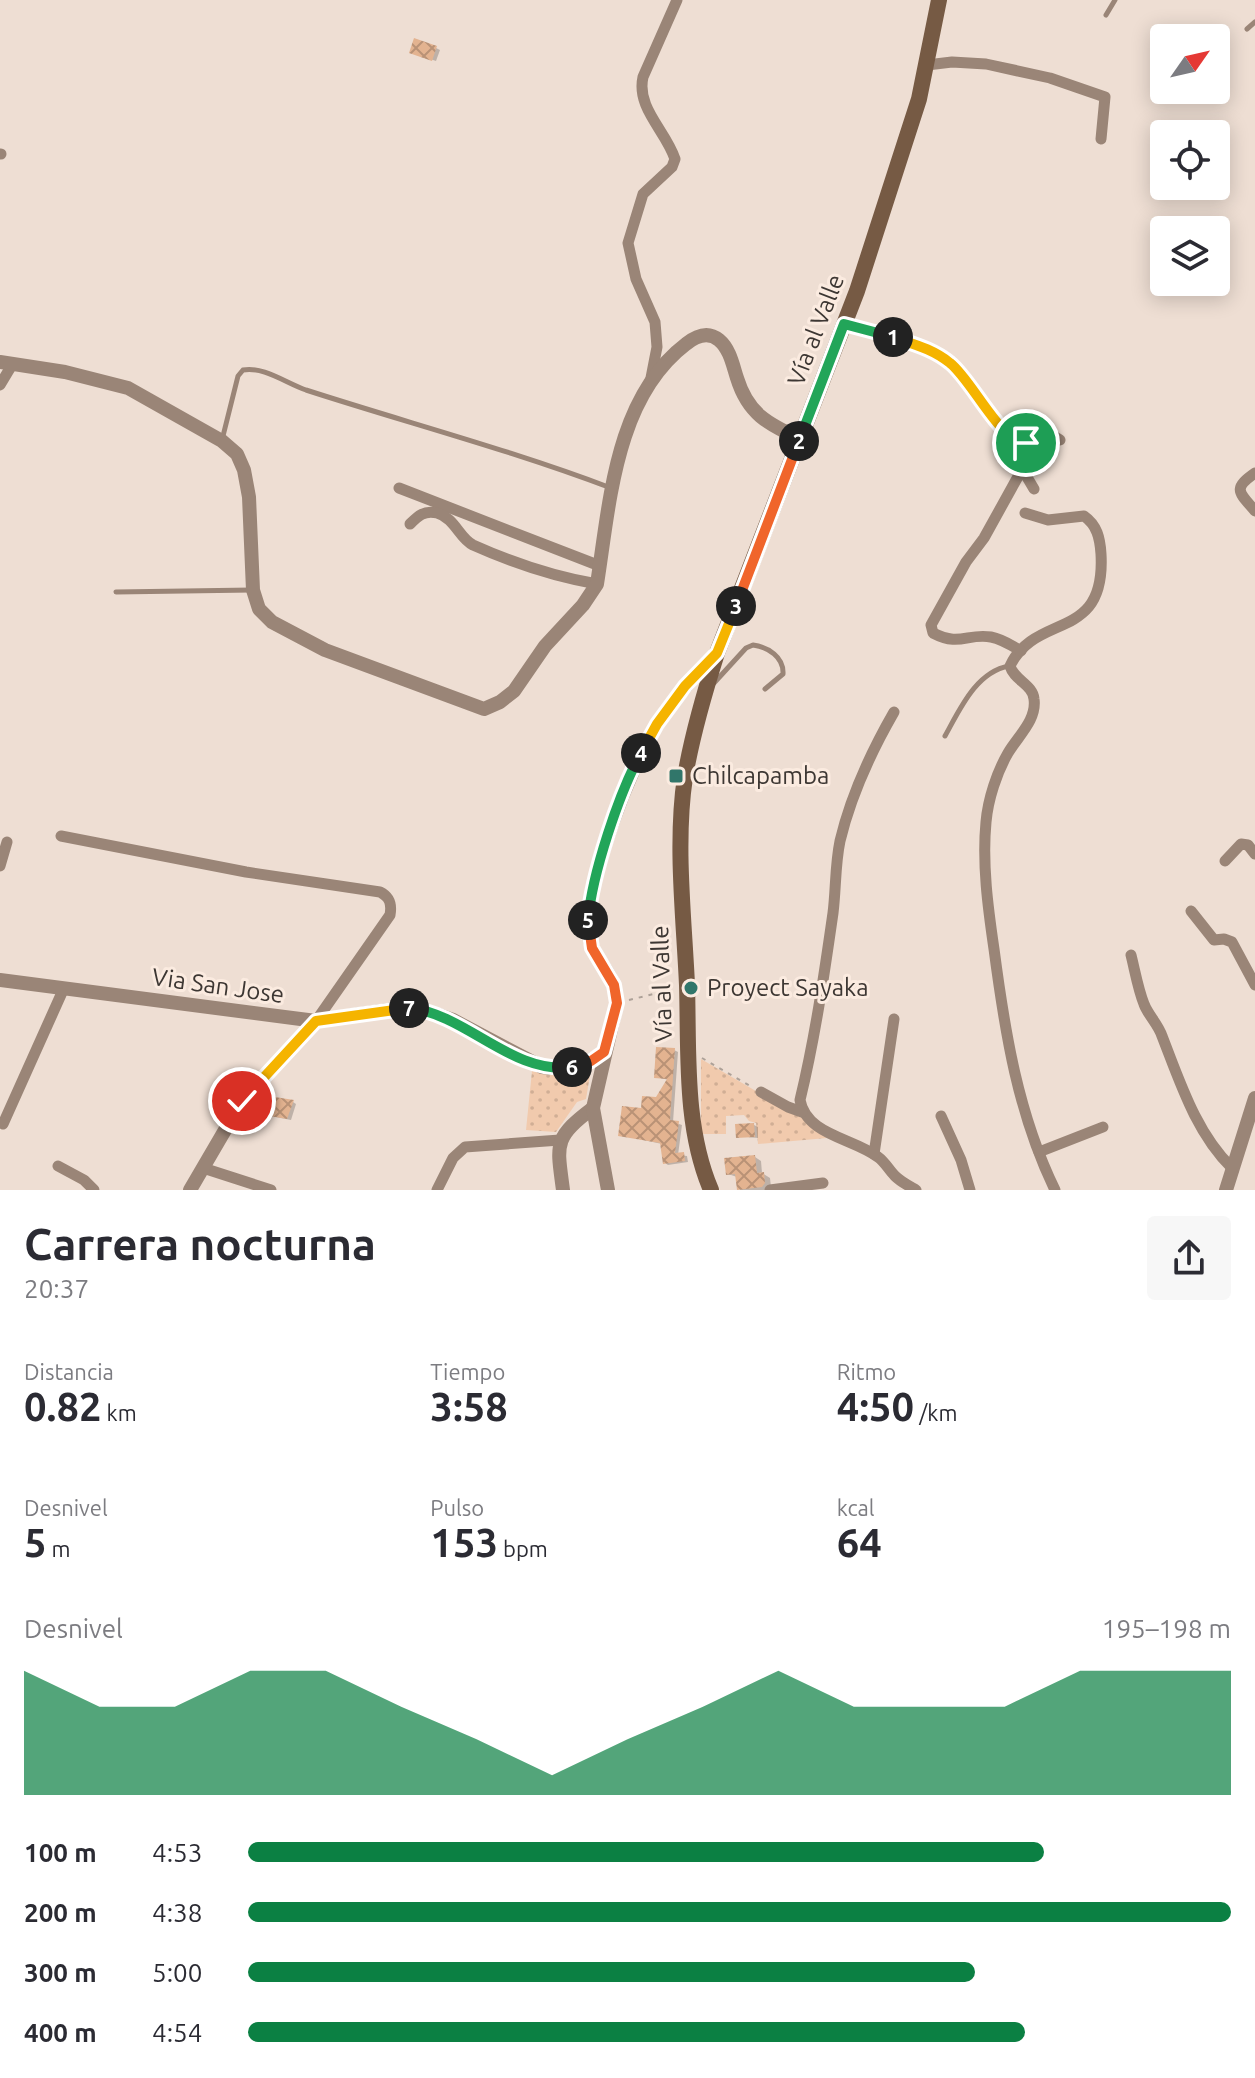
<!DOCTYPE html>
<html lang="es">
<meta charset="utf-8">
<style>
:root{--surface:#fff;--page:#f7f7f7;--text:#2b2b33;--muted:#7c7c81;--accent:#0b8043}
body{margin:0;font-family:Ubuntu,sans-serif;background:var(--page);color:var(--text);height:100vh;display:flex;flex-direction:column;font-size:30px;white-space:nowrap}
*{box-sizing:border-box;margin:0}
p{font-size:26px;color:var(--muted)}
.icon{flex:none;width:44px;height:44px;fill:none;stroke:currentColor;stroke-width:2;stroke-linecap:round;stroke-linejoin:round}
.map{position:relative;height:1190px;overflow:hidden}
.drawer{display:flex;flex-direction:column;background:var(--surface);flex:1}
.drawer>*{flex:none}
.needle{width:52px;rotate:56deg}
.fabs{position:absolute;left:1150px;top:24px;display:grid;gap:16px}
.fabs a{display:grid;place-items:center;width:80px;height:80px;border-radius:8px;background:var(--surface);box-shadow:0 4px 20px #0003;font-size:40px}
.pin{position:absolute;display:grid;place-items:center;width:68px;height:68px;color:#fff;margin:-34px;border:4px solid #fff;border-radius:50%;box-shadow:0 2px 8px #0007}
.km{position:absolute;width:40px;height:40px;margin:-20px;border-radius:50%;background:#222;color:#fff;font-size:22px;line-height:40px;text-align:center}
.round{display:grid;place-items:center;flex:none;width:84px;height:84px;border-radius:8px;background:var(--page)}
.head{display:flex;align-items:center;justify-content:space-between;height:136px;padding:0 24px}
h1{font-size:44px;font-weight:700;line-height:60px}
.metrics{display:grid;grid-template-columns:repeat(3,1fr);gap:12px;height:136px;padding:8px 24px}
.metrics div{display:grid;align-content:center}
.metrics b{font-size:40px;font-weight:700}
.metrics small{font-size:22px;font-weight:400}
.metrics p{font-size:22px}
.chart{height:224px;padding:16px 24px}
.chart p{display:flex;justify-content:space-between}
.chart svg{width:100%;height:144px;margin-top:8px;fill:var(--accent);opacity:.7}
ul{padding:0 24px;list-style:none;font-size:26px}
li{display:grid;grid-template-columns:128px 96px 1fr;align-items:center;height:60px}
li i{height:20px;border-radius:10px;background:var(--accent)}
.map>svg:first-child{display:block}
.grass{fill:url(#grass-dots)}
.shadow{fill:#0003}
.building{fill:url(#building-cross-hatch)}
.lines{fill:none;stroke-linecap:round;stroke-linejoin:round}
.path{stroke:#ada198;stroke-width:2;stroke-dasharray:4 6;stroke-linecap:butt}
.service{stroke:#9a8577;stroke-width:5}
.minor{stroke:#9a8577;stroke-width:11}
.tertiary{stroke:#9a8577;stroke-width:14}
.secondary{stroke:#765a44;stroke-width:16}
.split-1-casing{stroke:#fff;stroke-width:16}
.split-2-casing{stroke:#fff;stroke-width:16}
.split-3-casing{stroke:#fff;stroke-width:16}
.split-4-casing{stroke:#fff;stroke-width:16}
.split-5-casing{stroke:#fff;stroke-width:16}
.split-6-casing{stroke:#fff;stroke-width:16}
.split-7-casing{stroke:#fff;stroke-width:16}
.split-8-casing{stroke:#fff;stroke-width:16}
.split-1{stroke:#f5b400;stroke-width:10}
.split-2{stroke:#22a559;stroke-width:10}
.split-3{stroke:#f0652b;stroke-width:10}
.split-4{stroke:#f5b400;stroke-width:10}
.split-5{stroke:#22a559;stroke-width:10}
.split-6{stroke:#f0652b;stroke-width:10}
.split-7{stroke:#22a559;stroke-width:10}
.split-8{stroke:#f5b400;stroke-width:10}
.poi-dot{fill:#31766a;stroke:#fbebe0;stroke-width:3}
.labels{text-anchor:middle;stroke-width:6;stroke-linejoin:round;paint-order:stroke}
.street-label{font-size:24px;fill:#3d3733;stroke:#fbebe0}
.poi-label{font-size:24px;fill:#3d3733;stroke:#fbebe0;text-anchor:start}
</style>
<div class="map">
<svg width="1255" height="1190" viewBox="0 0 1255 1190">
<defs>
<pattern id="grass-dots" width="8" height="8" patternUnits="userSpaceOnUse" patternTransform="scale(2)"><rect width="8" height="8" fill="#f1caad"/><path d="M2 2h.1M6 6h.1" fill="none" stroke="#d0ae95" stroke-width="1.8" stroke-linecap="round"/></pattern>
<pattern id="building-cross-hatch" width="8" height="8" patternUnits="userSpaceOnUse" patternTransform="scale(2)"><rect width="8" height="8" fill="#e3b390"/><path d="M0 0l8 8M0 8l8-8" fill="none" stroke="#b99276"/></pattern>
</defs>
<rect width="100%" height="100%" fill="#eeded3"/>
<g class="grass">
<path d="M 701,1059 L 802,1118 L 827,1138 L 758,1144 L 756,1123 L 749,1121 L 744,1115 L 726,1116 L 726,1134 L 701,1134 Z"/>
<path d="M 532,1071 L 564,1077 L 590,1075 L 586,1099 L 577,1102 L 556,1132 L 526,1130 Z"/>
</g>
<g class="shadow">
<path d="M 436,48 L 440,50 L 436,61 L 415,54 Z"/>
<path d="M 674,1050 L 678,1052 L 673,1122 L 682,1125 L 678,1155 L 687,1156 L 688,1162 L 668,1165 L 665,1163 L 662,1144 L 620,1135 L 658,1099 L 669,1080 L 656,1077 Z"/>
<path d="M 293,1102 L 296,1104 L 291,1120 L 250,1112 Z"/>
<path d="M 754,1125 L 758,1127 L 758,1138 L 738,1136 Z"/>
<path d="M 755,1157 L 761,1161 L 762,1173 L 770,1178 L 771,1187 L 768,1190 L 740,1190 L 737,1177 L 728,1174 Z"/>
</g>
<g class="building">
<path d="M 414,38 L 437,46 L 432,61 L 409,53 Z"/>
<path d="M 656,1047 L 675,1048 L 670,1120 L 679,1121 L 675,1153 L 684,1152 L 685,1161 L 663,1164 L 660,1143 L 618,1136 L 622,1106 L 641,1108 L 642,1096 L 656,1097 L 667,1079 L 654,1078 Z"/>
<path d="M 262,1095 L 294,1100 L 287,1119 L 247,1112 Z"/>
<path d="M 754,1123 L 755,1137 L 736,1138 L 735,1124 Z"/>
<path d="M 755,1155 L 757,1173 L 764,1172 L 765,1183 L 762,1187 L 737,1190 L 735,1174 L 726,1175 L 724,1158 Z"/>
</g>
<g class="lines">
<g class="path">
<path d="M 629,1000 L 674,989"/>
<path d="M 702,1058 L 752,1087"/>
</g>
<g class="service">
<path d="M 1106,15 L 1115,0"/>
<path d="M 1247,29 L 1255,22"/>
<path d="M 222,440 L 238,376 L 243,370 C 263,366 286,383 306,390 C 408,423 511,450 611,488"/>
<path d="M 116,592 L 252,590"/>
<path d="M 714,683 L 746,648 L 753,645 C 768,647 784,657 783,674 L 765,689"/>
<path d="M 945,736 C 960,709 976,672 1009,666"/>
</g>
<g class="minor">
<path d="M 927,65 L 952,62 L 986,64 L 1050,78 L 1105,97 L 1101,139"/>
<path d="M 0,154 L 1,154"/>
<path d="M 844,324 L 885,334 L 936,353 L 964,376 L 1005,431 L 1017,443 L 1041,448 L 1045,446 L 1036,431 L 1039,427 L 1060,440"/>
<path d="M 650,383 L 657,347 L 655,322 L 636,279 L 628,243 L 643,194 L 672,167 L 675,159 C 666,131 636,108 643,77 L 677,0"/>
<path d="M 0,385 L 12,365"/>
<path d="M 1255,473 C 1232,489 1239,492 1255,511"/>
<path d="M 399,488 L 600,566"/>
<path d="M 1025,513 L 1048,520 L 1084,516 C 1097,525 1100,538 1101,554 C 1106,643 1036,611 1010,666 C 1014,680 1033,685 1034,699 C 1037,720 1018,736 1008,753 C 997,772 988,799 986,822 C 982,864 988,908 994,949 C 1005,1033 1018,1114 1055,1190"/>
<path d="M 410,524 C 418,516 424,510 437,513 C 455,518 459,538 473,545 C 511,562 556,577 597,584"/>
<path d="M 1021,651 C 1011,645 1002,639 991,637 C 967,633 960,647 933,633 L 931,625 L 966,562 L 984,538 L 1020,473 L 1024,472 L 1034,489"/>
<path d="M 894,712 C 871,752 851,795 840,841 C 835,865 836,889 833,913 C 824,976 815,1038 800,1100 C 806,1135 853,1138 878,1157 C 885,1162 889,1170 895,1176 C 901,1182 909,1186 916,1190"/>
<path d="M 61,836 L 246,872 L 380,892 C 390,897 392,904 390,915 L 316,1021"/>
<path d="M 1225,861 L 1241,844 L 1248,845 L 1255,854"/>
<path d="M 0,866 L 7,842"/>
<path d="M 1191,911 L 1214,940 L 1224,939 L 1232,942 L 1255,985"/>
<path d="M 1131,955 C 1135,971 1138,989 1144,1004 C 1148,1015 1158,1024 1162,1036 C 1180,1082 1196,1133 1232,1168"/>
<path d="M 761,1092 L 788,1107 L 802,1112"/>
<path d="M 941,1116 L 961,1160 L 970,1190"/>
<path d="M 3,1124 L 64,988"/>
<path d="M 1039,1152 L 1103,1127"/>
<path d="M 874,1154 L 894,1019"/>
<path d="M 58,1166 L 84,1180 L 94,1190"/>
<path d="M 203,1168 L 271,1190"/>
<path d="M 437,1190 L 453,1158 L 465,1147 L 560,1140"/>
<path d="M 770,1190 L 823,1183"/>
</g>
<g class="tertiary">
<path d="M 0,362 L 65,372 L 128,388 L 222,441 L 237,454 L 244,470 L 249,497 L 253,590 L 259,609 L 272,622 L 325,650 L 484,709 L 500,702 L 514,691 L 545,646 L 583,605 L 597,584 C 610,502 615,398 686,344 C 696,336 708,331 719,340 C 730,349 733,366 737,378 C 748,414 768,424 800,439"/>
<path d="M 0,980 L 316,1021 L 402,1008 L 423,1010 L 453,1020 L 542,1067 C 566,1070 584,1066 604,1052"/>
<path d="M 190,1190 L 242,1101 L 316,1021"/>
<path d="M 563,1190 C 557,1144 553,1138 593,1108"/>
<path d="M 608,1190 L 593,1108 L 617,1003 C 616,997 615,990 614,985 C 607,967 592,955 589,936 C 582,889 631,764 658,723 C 674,698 695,676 717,653"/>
<path d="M 1226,1190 L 1255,1098"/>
</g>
<path class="secondary" d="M 711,1190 C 684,1127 689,1053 687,985 C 684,918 675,843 685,777 C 692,735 704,694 717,653 L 857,291 L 919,99 L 939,0"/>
</g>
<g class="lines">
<g class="split-1-casing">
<path id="split-1" d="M 893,337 C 913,344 933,349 950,363 C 972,380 1000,442 1026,443"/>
</g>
<g class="split-2-casing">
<path id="split-2" d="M 799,441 L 844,324 L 893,337"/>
</g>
<g class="split-3-casing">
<path id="split-3" d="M 736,606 L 799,441"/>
</g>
<g class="split-4-casing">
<path id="split-4" d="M 641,753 L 657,724 L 685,686 L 717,653 L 736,606"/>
</g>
<g class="split-5-casing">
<path id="split-5" d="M 588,920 C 592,874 619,793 641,753"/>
</g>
<g class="split-6-casing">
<path id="split-6" d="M 572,1067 L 591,1061 L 604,1052 L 617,1003 L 614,985 L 592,948 L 588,920"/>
</g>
<g class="split-7-casing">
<path id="split-7" d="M 409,1008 C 467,1014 512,1075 572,1067"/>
</g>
<g class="split-8-casing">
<path id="split-8" d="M 242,1101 L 316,1021 L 409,1008"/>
</g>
<use href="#split-1" class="split-1"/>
<use href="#split-2" class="split-2"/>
<use href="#split-3" class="split-3"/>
<use href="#split-4" class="split-4"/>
<use href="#split-5" class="split-5"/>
<use href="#split-6" class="split-6"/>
<use href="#split-7" class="split-7"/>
<use href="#split-8" class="split-8"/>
</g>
<g class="poi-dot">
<rect x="668" y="768" width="16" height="16" rx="4"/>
<circle cx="691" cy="988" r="8"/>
</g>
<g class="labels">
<g class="street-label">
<text transform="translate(816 330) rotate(-69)" y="8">Vía al Valle</text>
<text transform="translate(662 984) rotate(-92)" y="8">Vía al Valle</text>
<text transform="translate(218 986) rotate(8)" y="8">Via San Jose</text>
</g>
<g class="poi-label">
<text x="692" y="784">Chilcapamba</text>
<text x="707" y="996">Proyect Sayaka</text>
</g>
</g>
</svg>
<div class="fabs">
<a><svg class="needle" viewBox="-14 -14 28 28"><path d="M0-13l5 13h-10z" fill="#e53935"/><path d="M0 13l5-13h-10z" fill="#7c7c81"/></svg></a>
<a><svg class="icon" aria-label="locate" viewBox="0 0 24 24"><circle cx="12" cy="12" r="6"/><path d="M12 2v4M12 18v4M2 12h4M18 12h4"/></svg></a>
<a><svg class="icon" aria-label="layers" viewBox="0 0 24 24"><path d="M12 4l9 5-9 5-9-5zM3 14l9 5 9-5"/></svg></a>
</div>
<div class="pin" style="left:1026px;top:443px;background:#1e9e55"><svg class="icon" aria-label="arrive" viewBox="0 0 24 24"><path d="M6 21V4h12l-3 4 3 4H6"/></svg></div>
<div class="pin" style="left:242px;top:1101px;background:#d93025"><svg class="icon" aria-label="check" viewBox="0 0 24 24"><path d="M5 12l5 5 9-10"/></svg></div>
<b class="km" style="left:893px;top:337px">1</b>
<b class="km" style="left:799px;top:441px">2</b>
<b class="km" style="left:736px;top:606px">3</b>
<b class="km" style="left:641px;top:753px">4</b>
<b class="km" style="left:588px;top:920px">5</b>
<b class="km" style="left:572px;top:1067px">6</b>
<b class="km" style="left:409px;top:1008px">7</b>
</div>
<section class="drawer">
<div class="head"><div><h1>Carrera nocturna</h1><p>20:37</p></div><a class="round"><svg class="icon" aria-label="share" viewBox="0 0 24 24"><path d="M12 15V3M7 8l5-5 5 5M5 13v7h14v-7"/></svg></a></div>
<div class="metrics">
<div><p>Distancia</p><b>0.82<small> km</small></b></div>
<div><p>Tiempo</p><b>3:58</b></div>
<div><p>Ritmo</p><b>4:50<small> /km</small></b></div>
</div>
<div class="metrics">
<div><p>Desnivel</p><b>5<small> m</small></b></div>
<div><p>Pulso</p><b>153<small> bpm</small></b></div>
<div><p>kcal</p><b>64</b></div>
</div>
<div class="chart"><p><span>Desnivel</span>195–198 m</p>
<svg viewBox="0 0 160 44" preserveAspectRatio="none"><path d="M0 44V6L10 17L20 17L30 6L40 6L50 17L60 27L70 38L80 27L90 17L100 6L110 17L120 17L130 17L140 6L150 6L160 6V44z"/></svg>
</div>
<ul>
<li><b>100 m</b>4:53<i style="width:81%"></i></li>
<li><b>200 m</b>4:38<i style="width:100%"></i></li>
<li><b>300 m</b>5:00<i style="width:74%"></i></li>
<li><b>400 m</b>4:54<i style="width:79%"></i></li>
</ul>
</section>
